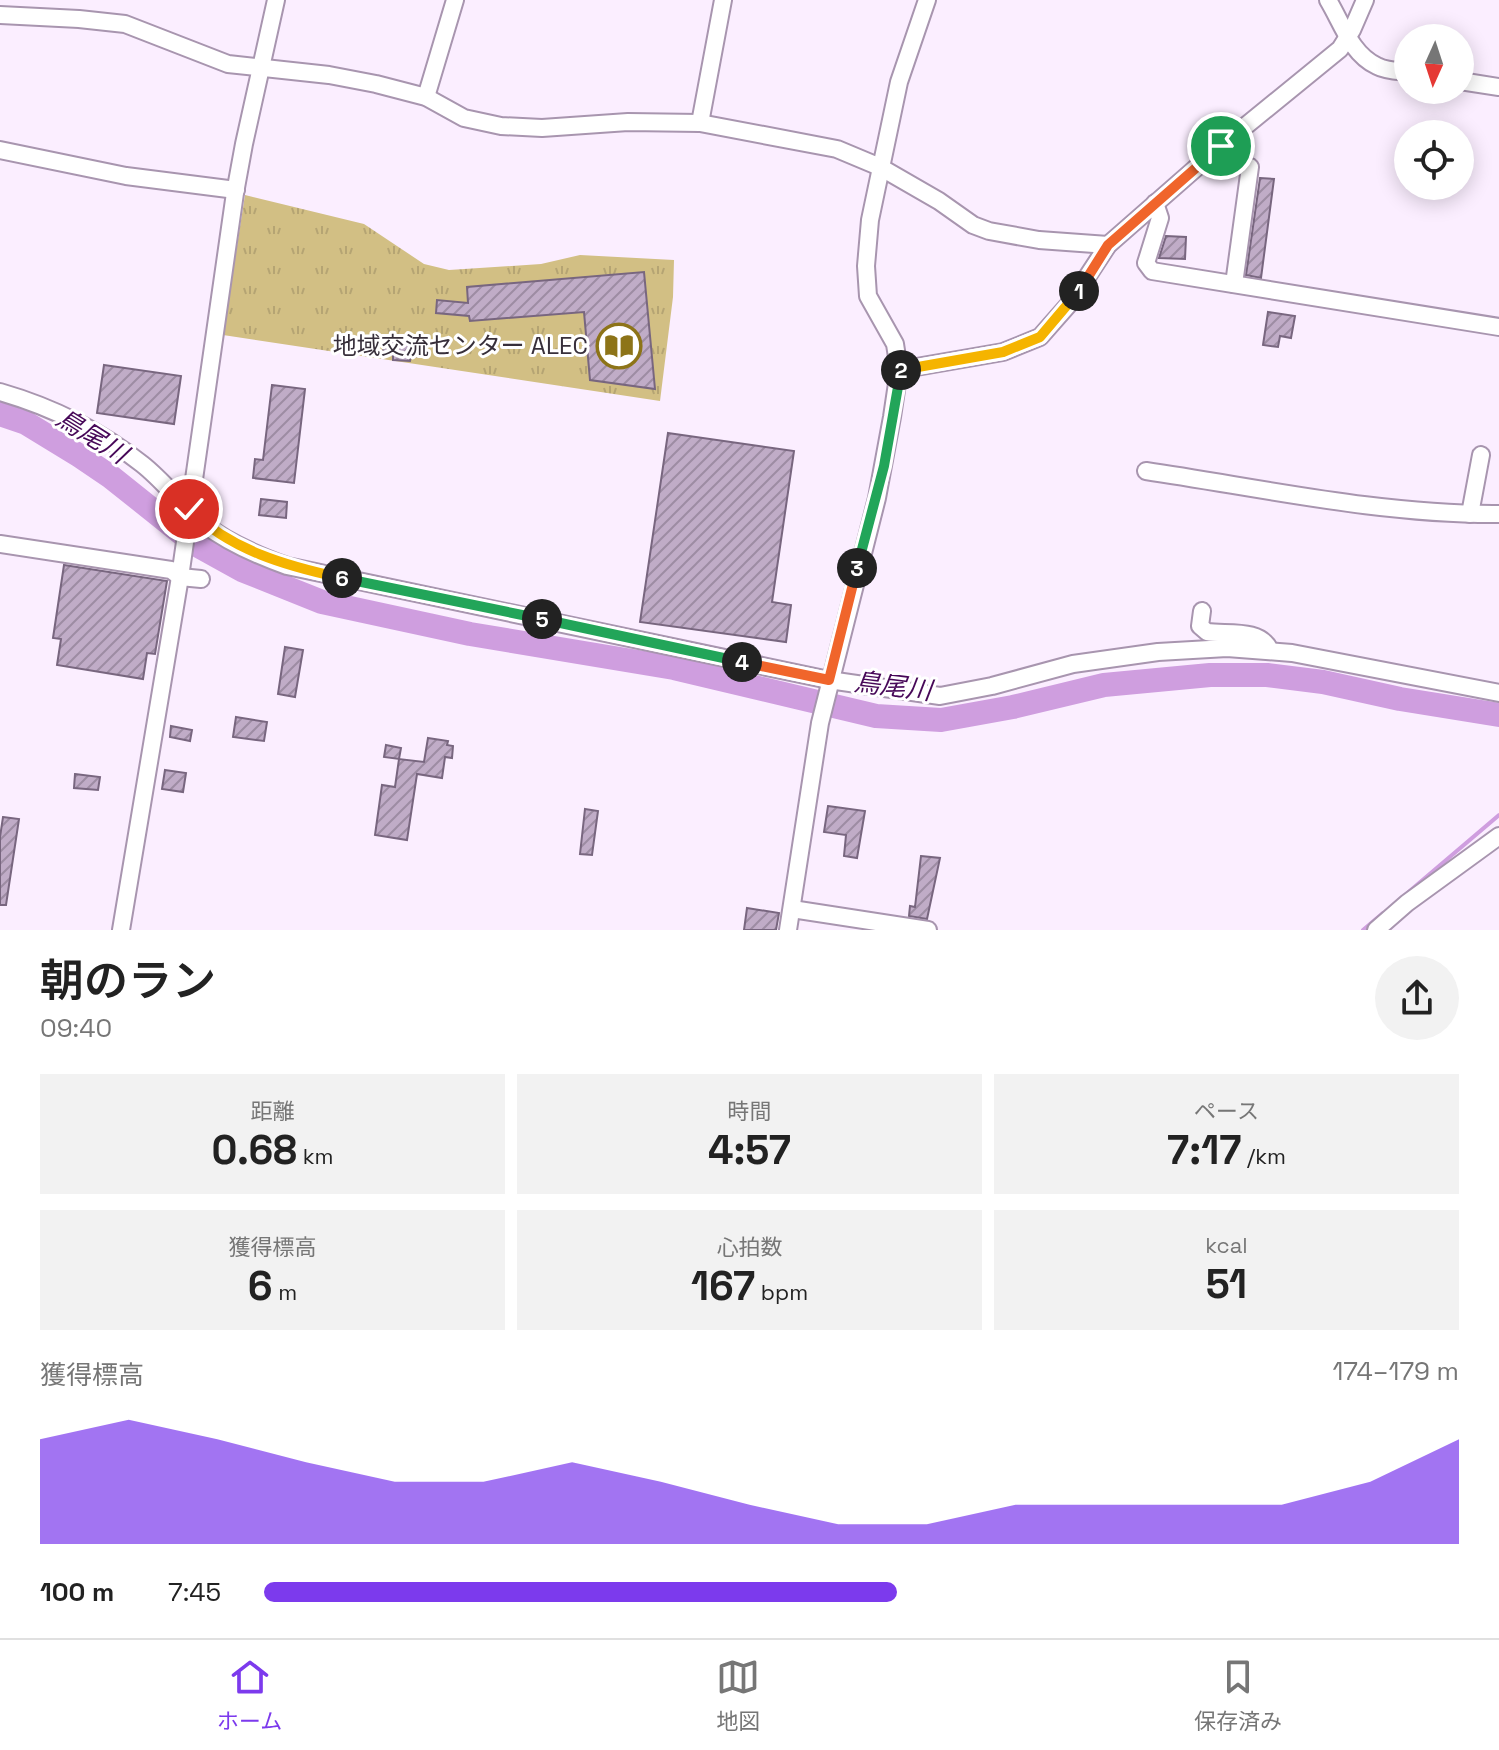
<!DOCTYPE html>
<html lang="ja">
<meta charset="utf-8">
<style>
:root{--surface:#fff;--page:#f2f2f2;--text:#222;--muted:#767676;--line:#e0e0e0;--accent:#7c3aed}
body{margin:0;font-family:"Space Grotesk","Noto Sans JP",sans-serif;background:var(--page);color:var(--text);height:100vh;display:flex;flex-direction:column;font-size:30px;white-space:nowrap}
*{box-sizing:border-box;margin:0}
p{font-size:26px;color:var(--muted)}
.icon{flex:none;width:44px;height:44px;fill:none;stroke:currentColor;stroke-width:2;stroke-linecap:round;stroke-linejoin:round}
.map{position:relative;height:930px;overflow:hidden}
.sheet{display:flex;flex-direction:column;background:var(--surface);flex:1}
.sheet>*{flex:none}
.needle{width:52px;rotate:183deg}
.fabs{position:absolute;left:1394px;top:24px;display:grid;gap:16px}
.fabs a{display:grid;place-items:center;width:80px;height:80px;border-radius:50%;background:var(--surface);box-shadow:0 4px 20px #0003;font-size:40px}
.pin{position:absolute;display:grid;place-items:center;width:68px;height:68px;color:#fff;margin:-34px;border:4px solid #fff;border-radius:50%;box-shadow:0 2px 8px #0007}
.km{position:absolute;width:40px;height:40px;margin:-20px;border-radius:50%;background:#222;color:#fff;font-size:22px;line-height:40px;text-align:center}
.round{display:grid;place-items:center;flex:none;width:84px;height:84px;border-radius:42px;background:var(--page)}
.summary{display:flex;align-items:center;justify-content:space-between;height:136px;padding:0 40px}
h1{font-size:44px;font-weight:600;line-height:60px}
.metrics{display:grid;grid-template-columns:repeat(3,1fr);gap:12px;height:136px;padding:8px 40px}
.metrics div{display:grid;align-content:center;border-radius:0px;background:var(--page);text-align:center}
.metrics b{font-size:40px;font-weight:600}
.metrics small{font-size:22px;font-weight:400}
.metrics p{font-size:22px}
.chart{height:224px;padding:16px 40px}
.chart p{display:flex;justify-content:space-between}
.chart svg{width:100%;height:144px;margin-top:8px;fill:var(--accent);opacity:.7}
ul{padding:0 40px;list-style:none;font-size:26px}
li{display:grid;grid-template-columns:128px 96px 1fr;align-items:center;height:60px}
li i{height:20px;border-radius:10px;background:var(--accent)}
.menu{display:flex;justify-content:space-around;align-items:center;height:112px;border-top:2px solid var(--line);background:var(--surface);font-size:22px;color:var(--muted)}
.menu a{display:grid;justify-items:center;gap:4px}
.menu .current{color:var(--accent)}
.map>svg:first-child{display:block}
.park{fill:url(#park-tufts)}
.lines{fill:none;stroke-linecap:round;stroke-linejoin:round}
.stream{stroke:#cf9edf;stroke-width:4}
.river{stroke:#cf9edf;stroke-width:24}
.building{fill:url(#building-hatch);stroke:#78667f;stroke-width:2}
.minor-casing{stroke:#a895af;stroke-width:20}
.minor{stroke:#fff;stroke-width:16}
.split-1-casing{stroke:#fff;stroke-width:16}
.split-2-casing{stroke:#fff;stroke-width:16}
.split-3-casing{stroke:#fff;stroke-width:16}
.split-4-casing{stroke:#fff;stroke-width:16}
.split-5-casing{stroke:#fff;stroke-width:16}
.split-6-casing{stroke:#fff;stroke-width:16}
.split-7-casing{stroke:#fff;stroke-width:16}
.split-1{stroke:#f0652b;stroke-width:10}
.split-2{stroke:#f5b400;stroke-width:10}
.split-3{stroke:#22a559;stroke-width:10}
.split-4{stroke:#f0652b;stroke-width:10}
.split-5{stroke:#22a559;stroke-width:10}
.split-6{stroke:#22a559;stroke-width:10}
.split-7{stroke:#f5b400;stroke-width:10}
.labels{text-anchor:middle;stroke-width:6;stroke-linejoin:round;paint-order:stroke}
.poi-label{font-size:24px;fill:#372f3a;stroke:#fff;text-anchor:end}
.water-label{font-size:26px;font-style:italic;fill:#470858;stroke:#fff}
</style>
<div class="map">
<svg width="1499" height="930" viewBox="0 0 1499 930">
<defs>
<pattern id="park-tufts" width="24" height="20" patternUnits="userSpaceOnUse" patternTransform="scale(2)"><rect width="24" height="20" fill="#d2bf84"/><path d="M3 7l-1-3M5 7V3M7 7l1-3M15 17l-1-3M17 17v-4M19 17l1-3" fill="none" stroke="#b5a473"/></pattern>
<pattern id="building-hatch" width="6" height="6" patternUnits="userSpaceOnUse" patternTransform="scale(2)"><rect width="6" height="6" fill="#c0acc7"/><path d="M-1 1l2-2M0 6l6-6M5 7l2-2" fill="none" stroke="#9d8ca3"/></pattern>
</defs>
<rect width="100%" height="100%" fill="#fbeeff"/>
<path class="park" d="M 245,195 L 364,224 L 424,264 L 449,270 L 541,264 L 580,255 L 674,260 L 673,297 L 660,401 L 223,335 Z"/>
<g class="lines">
<g class="stream">
<path d="M 1405,895 L 1499,815"/>
<path d="M 1363,930 L 1383,913"/>
</g>
<path class="river" d="M 0,414 L 26,423 L 80,456 L 111,477 L 195,544 L 242,570 L 322,602 L 470,634 L 674,668 L 876,716 L 941,720 L 1013,707 L 1104,685 L 1210,675 L 1267,675 L 1323,682 L 1400,699 L 1499,715"/>
</g>
<g class="building">
<path d="M 1260,178 L 1274,179 L 1261,278 L 1246,275 Z"/>
<path d="M 1166,236 L 1186,237 L 1185,259 L 1159,258 Z"/>
<path d="M 644,272 L 655,389 L 590,380 L 584,312 L 470,321 L 469,316 L 436,313 L 437,300 L 468,303 L 467,287 Z"/>
<path d="M 1268,312 L 1295,316 L 1291,338 L 1280,336 L 1278,347 L 1263,345 Z"/>
<path d="M 395,336 L 412,338 L 412,343 L 424,344 L 423,357 L 411,356 L 410,361 L 393,360 L 393,355 L 383,354 L 384,341 L 395,341 Z"/>
<path d="M 104,365 L 181,376 L 174,424 L 97,413 Z"/>
<path d="M 272,385 L 305,389 L 294,483 L 253,478 L 255,459 L 263,460 Z"/>
<path d="M 668,433 L 794,451 L 772,602 L 791,605 L 786,642 L 640,622 Z"/>
<path d="M 261,499 L 287,502 L 286,518 L 259,515 Z"/>
<path d="M 64,565 L 167,581 L 155,654 L 147,653 L 143,679 L 57,665 L 61,639 L 53,638 Z"/>
<path d="M 285,647 L 303,650 L 295,697 L 278,694 Z"/>
<path d="M 236,717 L 267,722 L 264,741 L 233,737 Z"/>
<path d="M 171,726 L 192,730 L 190,741 L 170,737 Z"/>
<path d="M 428,738 L 448,741 L 447,745 L 453,746 L 452,758 L 445,757 L 442,778 L 417,774 L 407,840 L 375,835 L 382,785 L 395,787 L 399,759 L 424,762 Z"/>
<path d="M 386,745 L 401,748 L 399,759 L 384,757 Z"/>
<path d="M 165,770 L 186,773 L 183,792 L 162,789 Z"/>
<path d="M 75,774 L 100,777 L 98,790 L 74,788 Z"/>
<path d="M 828,806 L 865,811 L 857,858 L 844,856 L 846,835 L 824,832 Z"/>
<path d="M 585,809 L 598,811 L 592,855 L 580,854 Z"/>
<path d="M 3,817 L 19,819 L 6,905 L 0,905 L 0,837 Z"/>
<path d="M 921,856 L 940,858 L 927,919 L 909,916 L 910,906 L 915,907 Z"/>
<path d="M 747,908 L 779,913 L 776,930 L 744,930 Z"/>
</g>
<g class="lines">
<g class="minor-casing">
<g id="minor">
<path d="M 1328,0 C 1342,23 1351,54 1377,66 C 1386,71 1398,71 1408,72"/>
<path d="M 0,15 L 79,19 L 125,24 L 228,64 L 329,75 L 376,84 L 426,97 L 464,118 L 501,126 L 542,128 L 628,122 L 700,123 L 837,149 L 880,167 L 939,201 L 973,225 L 989,231 L 1039,240 L 1108,245"/>
<path d="M 1460,81 L 1499,87"/>
<path d="M 426,97 L 455,0"/>
<path d="M 700,123 L 723,0"/>
<path d="M 0,150 L 126,176 L 236,190"/>
<path d="M 1155,203 L 1160,218 L 1146,263 L 1152,271 L 1499,327"/>
<path d="M 1234,284 L 1250,167"/>
<path d="M 899,370 L 1003,352 L 1040,337 L 1070,303 L 1108,245 L 1221,146 L 1340,49 L 1352,30 L 1365,0"/>
<path d="M 0,392 C 52,407 99,430 142,464 C 165,482 182,506 204,524 C 227,542 259,556 287,566 L 829,680 L 940,696 L 992,686 L 1073,664 L 1158,652 L 1227,648 L 1292,653 L 1499,693"/>
<path d="M 1146,471 C 1261,488 1382,515 1499,514"/>
<path d="M 1470,514 L 1481,455"/>
<path d="M 0,544 L 171,570 L 180,577 L 201,579"/>
<path d="M 1202,611 L 1200,626 L 1207,632 C 1227,635 1260,628 1270,650"/>
<path d="M 792,909 L 928,930"/>
<path d="M 121,930 L 180,577 L 235,193 L 244,144 L 276,0"/>
<path d="M 788,930 L 820,723 L 877,498 L 892,417 L 899,370 L 895,344 L 868,296 L 866,266 L 870,220 L 899,82 L 927,0"/>
<path d="M 1376,930 L 1407,903 L 1499,836"/>
</g>
</g>
<use href="#minor" class="minor"/>
</g>
<g class="lines">
<g class="split-1-casing">
<path id="split-1" d="M 1079,291 L 1108,245 L 1221,146"/>
</g>
<g class="split-2-casing">
<path id="split-2" d="M 901,370 L 1003,352 L 1040,337 L 1079,291"/>
</g>
<g class="split-3-casing">
<path id="split-3" d="M 857,568 L 884,466 L 901,370"/>
</g>
<g class="split-4-casing">
<path id="split-4" d="M 742,662 L 829,680 L 857,568"/>
</g>
<g class="split-5-casing">
<path id="split-5" d="M 542,619 L 742,662"/>
</g>
<g class="split-6-casing">
<path id="split-6" d="M 342,578 L 542,619"/>
</g>
<g class="split-7-casing">
<path id="split-7" d="M 189,509 C 230,550 286,566 342,578"/>
</g>
<use href="#split-1" class="split-1"/>
<use href="#split-2" class="split-2"/>
<use href="#split-3" class="split-3"/>
<use href="#split-4" class="split-4"/>
<use href="#split-5" class="split-5"/>
<use href="#split-6" class="split-6"/>
<use href="#split-7" class="split-7"/>
</g>
<defs>
<g id="library-ring" transform="scale(2.3)"><circle r="9.5" fill="#fff" stroke="#8d7418" stroke-width="1.5"/><path d="M-6-4Q-3-5.5-.7-3.5V5Q-3 3-6 4ZM6-4Q3-5.5 .7-3.5V5Q3 3 6 4Z" fill="#8d7418"/></g>
</defs>
<g fill-rule="evenodd">
<use href="#library-ring" x="619" y="346"/>
</g>
<g class="labels">
<g class="poi-label">
<text x="588" y="354">地域交流センター ALEC</text>
</g>
<g class="water-label">
<text transform="translate(92 436) rotate(32)" y="9">鳥尾川</text>
<text transform="translate(893 686) rotate(7)" y="9">鳥尾川</text>
</g>
</g>
</svg>
<div class="fabs">
<a><svg class="needle" viewBox="-14 -14 28 28"><path d="M0-13l5 13h-10z" fill="#e53935"/><path d="M0 13l5-13h-10z" fill="#767676"/></svg></a>
<a><svg class="icon" aria-label="locate" viewBox="0 0 24 24"><circle cx="12" cy="12" r="6"/><path d="M12 2v4M12 18v4M2 12h4M18 12h4"/></svg></a>
</div>
<div class="pin" style="left:1221px;top:146px;background:#1e9e55"><svg class="icon" aria-label="arrive" viewBox="0 0 24 24"><path d="M6 21V4h12l-3 4 3 4H6"/></svg></div>
<div class="pin" style="left:189px;top:509px;background:#d93025"><svg class="icon" aria-label="check" viewBox="0 0 24 24"><path d="M5 12l5 5 9-10"/></svg></div>
<b class="km" style="left:1079px;top:291px">1</b>
<b class="km" style="left:901px;top:370px">2</b>
<b class="km" style="left:857px;top:568px">3</b>
<b class="km" style="left:742px;top:662px">4</b>
<b class="km" style="left:542px;top:619px">5</b>
<b class="km" style="left:342px;top:578px">6</b>
</div>
<section class="sheet">
<div class="summary"><div><h1>朝のラン</h1><p>09:40</p></div><a class="round"><svg class="icon" aria-label="share" viewBox="0 0 24 24"><path d="M12 15V3M7 8l5-5 5 5M5 13v7h14v-7"/></svg></a></div>
<div class="metrics">
<div><p>距離</p><b>0.68<small> km</small></b></div>
<div><p>時間</p><b>4:57</b></div>
<div><p>ペース</p><b>7:17<small> /km</small></b></div>
</div>
<div class="metrics">
<div><p>獲得標高</p><b>6<small> m</small></b></div>
<div><p>心拍数</p><b>167<small> bpm</small></b></div>
<div><p>kcal</p><b>51</b></div>
</div>
<div class="chart"><p><span>獲得標高</span>174–179 m</p>
<svg viewBox="0 0 160 44" preserveAspectRatio="none"><path d="M0 44V12L10 6L20 12L30 19L40 25L50 25L60 19L70 25L80 32L90 38L100 38L110 32L120 32L130 32L140 32L150 25L160 12V44z"/></svg>
</div>
<ul>
<li><b>100 m</b>7:45<i style="width:53%"></i></li>
</ul>
</section>
<nav class="menu">
<a class="current"><svg class="icon" aria-label="home" viewBox="0 0 24 24"><path d="M3 11l9-7 9 7M6 9v11h12V9"/></svg>ホーム</a>
<a><svg class="icon" aria-label="map" viewBox="0 0 24 24"><path d="M3 6l6-2 6 2 6-2v14l-6 2-6-2-6 2zM9 4v14M15 6v14"/></svg>地図</a>
<a><svg class="icon" aria-label="saved" viewBox="0 0 24 24"><path d="M7 4h10v16l-5-4-5 4z"/></svg>保存済み</a>
</nav>
